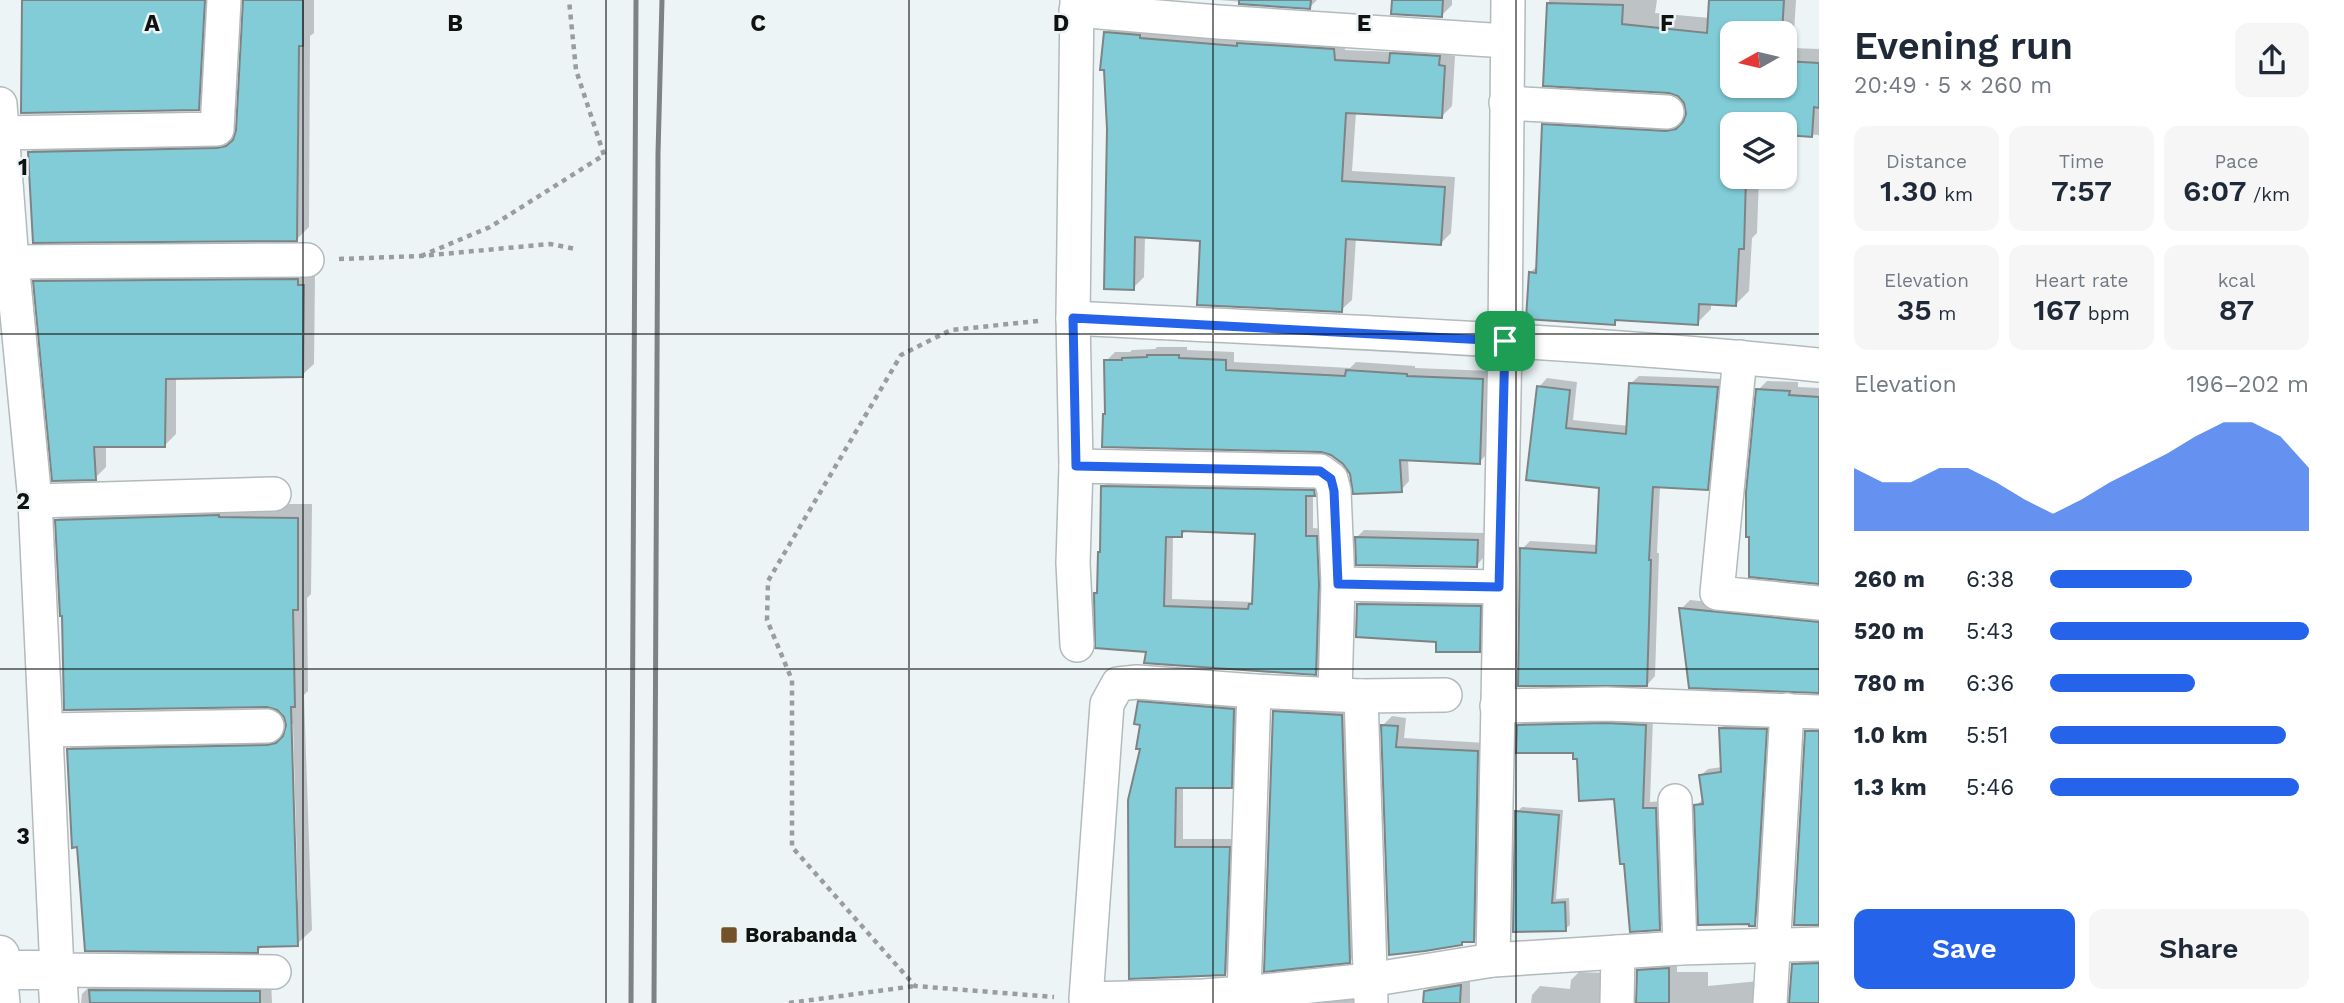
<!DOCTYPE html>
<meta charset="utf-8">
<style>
:root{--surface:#fff;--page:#f6f6f7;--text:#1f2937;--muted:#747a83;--accent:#2563eb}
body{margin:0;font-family:"Work Sans",sans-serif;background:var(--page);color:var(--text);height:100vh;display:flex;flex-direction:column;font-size:26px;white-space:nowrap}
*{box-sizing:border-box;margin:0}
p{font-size:23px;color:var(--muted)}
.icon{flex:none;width:38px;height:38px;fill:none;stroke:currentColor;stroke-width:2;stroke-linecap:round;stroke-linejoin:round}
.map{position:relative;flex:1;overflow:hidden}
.sheet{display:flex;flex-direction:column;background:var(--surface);width:525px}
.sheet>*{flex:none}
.needle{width:46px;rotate:262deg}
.tools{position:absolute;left:1720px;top:21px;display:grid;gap:14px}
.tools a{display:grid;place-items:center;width:77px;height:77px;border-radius:14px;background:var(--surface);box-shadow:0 2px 5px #0004;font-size:35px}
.pin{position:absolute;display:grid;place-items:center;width:60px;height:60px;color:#fff;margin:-30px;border-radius:14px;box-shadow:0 4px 10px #0006}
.round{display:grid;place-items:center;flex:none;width:74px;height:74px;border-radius:14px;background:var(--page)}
.head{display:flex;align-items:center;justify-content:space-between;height:119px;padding:0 35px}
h1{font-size:38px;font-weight:600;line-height:52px}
.metrics{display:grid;grid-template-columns:repeat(3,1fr);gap:10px;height:119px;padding:7px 35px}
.metrics div{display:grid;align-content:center;border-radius:14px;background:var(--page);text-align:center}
.metrics b{font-size:30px;font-weight:600}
.metrics small{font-size:19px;font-weight:400}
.metrics p{font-size:19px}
.chart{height:196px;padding:14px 35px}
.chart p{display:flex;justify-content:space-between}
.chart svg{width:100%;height:126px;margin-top:7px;fill:var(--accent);opacity:.7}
.primary-button{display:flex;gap:14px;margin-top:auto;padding:14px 35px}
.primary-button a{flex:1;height:80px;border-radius:14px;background:var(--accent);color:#fff;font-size:28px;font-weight:600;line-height:80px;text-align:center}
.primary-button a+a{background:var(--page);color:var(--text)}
ul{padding:0 35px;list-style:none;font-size:23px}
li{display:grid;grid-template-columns:112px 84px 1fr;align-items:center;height:52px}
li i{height:18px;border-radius:9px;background:var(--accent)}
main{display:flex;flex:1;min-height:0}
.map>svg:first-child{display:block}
.shadow{fill:#0003;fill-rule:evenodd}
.building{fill:#81ccd7;stroke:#7e8485;stroke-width:2;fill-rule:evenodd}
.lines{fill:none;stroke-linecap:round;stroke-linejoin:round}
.street-casing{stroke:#b3babc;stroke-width:36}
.secondary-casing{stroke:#b3babc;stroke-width:41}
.path{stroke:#989d9f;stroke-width:4.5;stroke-dasharray:5 5;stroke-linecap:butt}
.street{stroke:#fff;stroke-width:33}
.secondary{stroke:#fff;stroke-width:38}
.rail{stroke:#7d8283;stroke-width:5}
.route-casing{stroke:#fff;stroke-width:14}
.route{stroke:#2563eb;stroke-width:9}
.grid{fill:none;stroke:#101212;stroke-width:2;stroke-opacity:0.55}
.poi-dot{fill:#725228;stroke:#edf4f6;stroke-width:2.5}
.labels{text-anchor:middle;stroke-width:5;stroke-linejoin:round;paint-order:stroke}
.poi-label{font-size:21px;font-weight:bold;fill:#101212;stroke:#edf4f6;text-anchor:start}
.grid-label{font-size:23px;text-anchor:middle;font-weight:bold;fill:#101212;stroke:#edf4f6;stroke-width:5;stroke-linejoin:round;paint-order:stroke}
</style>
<main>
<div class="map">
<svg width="1819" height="1003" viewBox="0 0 1819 1003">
<rect width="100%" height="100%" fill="#edf4f6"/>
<g class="shadow">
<path d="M 24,0 L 215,0 L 210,96 L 198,108 Z"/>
<path d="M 245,0 L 314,0 L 314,33 L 310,36 L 309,227 L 297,239 L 30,152 L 42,141 L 236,136 Z"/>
<path d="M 1218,0 L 1317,0 L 1310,7 Z"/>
<path d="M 1393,0 L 1452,0 L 1452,5 L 1441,16 Z"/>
<path d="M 1549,0 L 1657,0 L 1655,13 L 1710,18 L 1711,0 L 1796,0 L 1793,48 L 1819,49 L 1819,135 L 1785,133 L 1785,124 L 1732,124 L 1732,177 L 1759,177 L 1757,233 L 1752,238 L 1749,291 L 1735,305 L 1711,303 L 1711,309 L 1697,323 L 1619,318 L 1614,323 L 1530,273 L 1538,265 L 1543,125 L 1557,111 L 1686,117 L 1686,103 L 1679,95 L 1548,48 ZM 1732,33 L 1785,33 L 1785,86 L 1732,86 Z"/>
<path d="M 1116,22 L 1344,39 L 1345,50 L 1392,52 L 1402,43 L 1450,46 L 1449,55 L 1455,56 L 1452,106 L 1441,117 L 1356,112 L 1352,171 L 1455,177 L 1451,233 L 1440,244 L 1356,238 L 1352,300 L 1341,310 L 1202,239 L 1145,236 L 1144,277 L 1133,288 L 1109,129 L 1106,32 Z"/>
<path d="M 46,272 L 315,274 L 314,364 L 302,375 L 176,378 L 176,434 L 164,446 L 106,445 L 106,467 L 95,478 L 35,283 Z"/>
<path d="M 1157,347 L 1187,347 L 1187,350 L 1234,352 L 1234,362 L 1350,368 L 1356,362 L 1415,366 L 1415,368 L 1491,371 L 1488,453 L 1479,462 L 1408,459 L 1409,481 L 1401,490 L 1351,474 L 1344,463 L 1332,454 L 1107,412 L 1106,361 L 1115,352 L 1130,352 L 1132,350 L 1155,349 Z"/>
<path d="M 1639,376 L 1725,379 L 1715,480 L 1707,488 L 1660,486 L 1657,553 L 1659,553 L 1655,676 L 1647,685 L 1522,549 L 1530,541 L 1598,545 L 1601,486 L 1539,387 L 1547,378 L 1577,382 L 1573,420 L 1629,426 L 1630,384 Z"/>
<path d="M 1767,381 L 1798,382 L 1798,387 L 1819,388 L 1819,582 L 1758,390 Z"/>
<path d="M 1111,479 L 1322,486 L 1313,494 L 1313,528 L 1324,529 L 1323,665 L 1316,673 L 1148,651 L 1095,593 L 1099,590 L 1102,550 L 1103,487 ZM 1187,530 L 1257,532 L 1254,602 L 1172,599 L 1173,535 L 1181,535 Z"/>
<path d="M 232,504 L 312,504 L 311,594 L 307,598 L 308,691 L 304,695 L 312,930 L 297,944 L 263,945 L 258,951 L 68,750 L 83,735 L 287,731 L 285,716 L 278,708 L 63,614 L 57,520 L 71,506 ZM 293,724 L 298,900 L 295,900 L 289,727 Z"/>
<path d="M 1364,530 L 1484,533 L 1483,558 L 1476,566 L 1357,537 Z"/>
<path d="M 1369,594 L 1490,596 L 1489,639 L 1479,650 L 1358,604 Z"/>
<path d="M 1690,600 L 1819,613 L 1819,691 L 1681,609 Z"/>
<path d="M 1148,694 L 1242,701 L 1239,778 L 1231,786 L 1183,786 L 1183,839 L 1237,839 L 1233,965 L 1225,973 L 1130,977 L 1142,748 L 1140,702 Z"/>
<path d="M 1280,706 L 1347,710 L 1355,955 L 1350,961 L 1274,712 Z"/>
<path d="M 1392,716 L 1406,718 L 1404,738 L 1486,743 L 1482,931 L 1473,940 L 1383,725 Z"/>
<path d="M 1526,718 L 1653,718 L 1650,802 L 1663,801 L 1667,921 L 1659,928 L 1626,862 L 1616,797 L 1575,752 L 1519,726 Z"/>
<path d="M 1728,722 L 1772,723 L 1762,911 L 1755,918 L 1696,806 L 1704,798 L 1701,775 L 1708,769 L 1722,767 L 1721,728 Z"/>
<path d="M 1816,722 L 1819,722 L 1819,920 L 1807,732 Z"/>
<path d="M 1522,807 L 1563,810 L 1556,899 L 1569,898 L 1570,925 L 1565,929 L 1515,931 L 1517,812 Z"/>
<path d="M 1802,960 L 1819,962 L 1819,1003 L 1791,1003 L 1793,969 Z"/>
<path d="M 1677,961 L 1677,972 L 1708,972 L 1708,986 L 1759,981 L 1761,1003 L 1638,1003 L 1639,971 L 1647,962 Z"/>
<path d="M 1579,972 L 1606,973 L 1607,1003 L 1531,1003 L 1532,995 L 1540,986 L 1570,989 L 1571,980 Z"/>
<path d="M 1470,975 L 1470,1003 L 1425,1003 L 1426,991 L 1436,981 Z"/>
<path d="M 271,980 L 272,1003 L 81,1003 L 82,994 L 94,982 Z"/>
<path d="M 1361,992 L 1366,1003 L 1319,1003 L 1326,996 Z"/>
</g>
<g class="building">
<path d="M 22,0 L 205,0 L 199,110 L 21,113 Z"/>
<path d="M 243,0 L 303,0 L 303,46 L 299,46 L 297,241 L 33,243 L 28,152 L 217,148 L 226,146 L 233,140 L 236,130 Z"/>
<path d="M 1239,0 L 1311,0 L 1310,9 L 1239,4 Z"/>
<path d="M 1392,0 L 1443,0 L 1442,17 L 1391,14 Z"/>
<path d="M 1709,0 L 1784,0 L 1782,33 L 1732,33 L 1732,86 L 1785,86 L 1785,61 L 1819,63 L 1819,108 L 1814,107 L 1812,137 L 1785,135 L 1785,124 L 1732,124 L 1732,177 L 1746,177 L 1744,249 L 1739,249 L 1736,306 L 1699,304 L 1698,325 L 1615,320 L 1615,325 L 1526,319 L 1529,272 L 1536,273 L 1542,124 L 1666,131 L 1676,129 L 1683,122 L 1686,114 L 1684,103 L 1678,96 L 1669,93 L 1543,86 L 1547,3 L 1623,5 L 1622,24 L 1707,33 Z"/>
<path d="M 1104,32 L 1140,35 L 1140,38 L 1237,46 L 1237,43 L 1334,49 L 1335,60 L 1389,63 L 1390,53 L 1440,56 L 1439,65 L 1445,66 L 1442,118 L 1346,113 L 1342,181 L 1445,187 L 1441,245 L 1346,239 L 1342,312 L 1197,305 L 1200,241 L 1135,237 L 1134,290 L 1104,289 L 1107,129 L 1104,70 L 1100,70 Z"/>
<path d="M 298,279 L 298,285 L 304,285 L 303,377 L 166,379 L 165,447 L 94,447 L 96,480 L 52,481 L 33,281 Z"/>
<path d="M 1147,355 L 1179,355 L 1179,358 L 1226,360 L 1226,370 L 1345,376 L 1346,370 L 1407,374 L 1407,376 L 1483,379 L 1480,464 L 1400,460 L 1402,492 L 1353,494 L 1350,474 L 1343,464 L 1331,455 L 1321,452 L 1102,447 L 1103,414 L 1105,414 L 1104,360 L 1122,360 L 1122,358 L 1147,357 Z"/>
<path d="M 1629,383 L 1718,387 L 1708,490 L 1653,487 L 1649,560 L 1651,560 L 1647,686 L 1518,686 L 1520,548 L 1596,553 L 1599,488 L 1526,480 L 1537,386 L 1570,390 L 1566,428 L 1626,434 Z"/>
<path d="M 1756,389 L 1790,391 L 1789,395 L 1819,397 L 1819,584 L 1749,577 L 1749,537 L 1746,537 L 1746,492 Z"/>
<path d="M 1101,486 L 1314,490 L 1315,496 L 1306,496 L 1306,536 L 1317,536 L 1319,584 L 1316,675 L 1144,663 L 1146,652 L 1095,648 L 1094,593 L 1097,593 L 1098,552 L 1100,552 ZM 1182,531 L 1255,534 L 1252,604 L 1249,604 L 1248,609 L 1164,606 L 1166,537 L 1182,537 Z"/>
<path d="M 219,515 L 219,517 L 298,518 L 298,610 L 293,610 L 295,707 L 291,707 L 298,946 L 258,947 L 258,953 L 85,951 L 77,847 L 72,848 L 67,749 L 267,745 L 276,743 L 283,736 L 286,725 L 284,717 L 277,710 L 267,707 L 64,710 L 62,616 L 60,616 L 55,520 Z"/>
<path d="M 1355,537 L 1478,540 L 1477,567 L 1356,565 Z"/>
<path d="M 1357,604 L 1481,606 L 1480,652 L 1436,652 L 1436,642 L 1356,637 Z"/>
<path d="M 1679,608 L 1819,622 L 1819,693 L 1689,688 Z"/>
<path d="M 1138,701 L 1234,709 L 1232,788 L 1176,788 L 1175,847 L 1230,847 L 1225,975 L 1129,979 L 1128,800 L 1140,749 L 1136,749 L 1140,725 L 1134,724 Z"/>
<path d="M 1273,711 L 1342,715 L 1350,963 L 1264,972 Z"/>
<path d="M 1606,723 L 1646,725 L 1643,808 L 1656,808 L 1660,930 L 1630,932 L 1624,864 L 1620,864 L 1614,799 L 1579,801 L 1577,759 L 1573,759 L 1573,753 L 1516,753 L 1517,725 Z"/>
<path d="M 1381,725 L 1398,726 L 1396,747 L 1478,751 L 1474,942 L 1462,942 L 1462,945 L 1425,951 L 1389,955 Z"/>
<path d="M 1719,728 L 1767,729 L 1755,926 L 1749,926 L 1749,924 L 1698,925 L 1694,805 L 1703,804 L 1699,775 L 1721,772 Z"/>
<path d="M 1805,731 L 1819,731 L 1819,925 L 1794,925 Z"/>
<path d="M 1515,811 L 1559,815 L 1552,903 L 1565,902 L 1566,931 L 1513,932 Z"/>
<path d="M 1819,963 L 1819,1003 L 1789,1003 L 1792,964 Z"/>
<path d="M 1669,968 L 1669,1003 L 1636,1003 L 1637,970 Z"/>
<path d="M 1461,985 L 1460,1003 L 1423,1003 L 1424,991 Z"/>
<path d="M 89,990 L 260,991 L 260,1003 L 90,1003 Z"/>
</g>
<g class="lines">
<g class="street-casing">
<g id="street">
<path d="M 1077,0 L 1073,318 L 1076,466 L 1073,563 L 1077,645"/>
<path d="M 1076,10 L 1218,22 L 1506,41"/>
<path d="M 1506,103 L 1667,112"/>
<path d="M 0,104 L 12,262 L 35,501 L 57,970 L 274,972"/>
<path d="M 1,133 L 217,129 L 224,0"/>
<path d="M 12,262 L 307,260"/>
<path d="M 1073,318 C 1321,331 1571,340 1819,365"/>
<path d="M 1740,357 L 1717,593 L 1819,603"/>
<path d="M 1076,466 L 1320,471 L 1331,479 L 1334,491 L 1338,584 L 1335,694"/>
<path d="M 35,501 L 274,494"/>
<path d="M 1338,584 L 1499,587"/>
<path d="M 1254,691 L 1137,682 L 1118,684 L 1107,704 L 1086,999 L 1203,996 L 1244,993 L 1369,980 L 1493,960 L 1680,948 L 1819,944"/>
<path d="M 1361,696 L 1371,1001"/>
<path d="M 1497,706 L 1606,704 L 1819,712"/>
<path d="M 47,730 L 267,726"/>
<path d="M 1675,801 L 1680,948"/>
<path d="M 1493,960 L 1505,341 L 1508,0"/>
<path d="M 0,970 L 3,1003"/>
<path d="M 1244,993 L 1254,691 L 1361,696 L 1445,695"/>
<path d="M 1617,1003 L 1618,952"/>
<path d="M 1770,1003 L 1787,710"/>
</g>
</g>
<g class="secondary-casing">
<path id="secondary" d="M 0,955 L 1,970 L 57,970 L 59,1003"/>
</g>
<g class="path">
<path d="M 421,256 L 490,227 L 604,155 L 576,70 L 569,0"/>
<path d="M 339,259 L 421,256 L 550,244 L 576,249"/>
<path d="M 1038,321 L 951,330 L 901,355 L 768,581 L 767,620 L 792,680 L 792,847 L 915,986 L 1054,997"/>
<path d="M 789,1003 L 915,986"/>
</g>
<use href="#street" class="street"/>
<use href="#secondary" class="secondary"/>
<g class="rail">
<path d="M 631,1003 L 636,0"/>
<path d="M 654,1003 L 658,154 L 662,0"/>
</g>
</g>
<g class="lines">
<g class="route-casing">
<path id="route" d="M 1073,318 L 1505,341 L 1499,587 L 1338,584 L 1334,491 L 1331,479 L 1320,471 L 1076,466 Z"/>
</g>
<use href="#route" class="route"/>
</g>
<path class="grid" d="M 303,0 L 303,1003M 606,0 L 606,1003M 909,0 L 909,1003M 1213,0 L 1213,1003M 1516,0 L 1516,1003M 0,334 L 1819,334M 0,669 L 1819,669"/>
<rect class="poi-dot" x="720" y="926" width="18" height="18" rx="3.5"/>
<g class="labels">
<g class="poi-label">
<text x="745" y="942">Borabanda</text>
</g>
</g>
<g class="grid-label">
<text x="152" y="31">A</text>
<text x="455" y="31">B</text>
<text x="758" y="31">C</text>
<text x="1061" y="31">D</text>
<text x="1364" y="31">E</text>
<text x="1667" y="31">F</text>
<text x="23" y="175">1</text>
<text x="23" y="509">2</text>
<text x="23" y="844">3</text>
</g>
</svg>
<div class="tools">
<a><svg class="needle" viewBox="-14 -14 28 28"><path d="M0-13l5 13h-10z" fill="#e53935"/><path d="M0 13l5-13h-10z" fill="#747a83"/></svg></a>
<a><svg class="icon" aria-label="layers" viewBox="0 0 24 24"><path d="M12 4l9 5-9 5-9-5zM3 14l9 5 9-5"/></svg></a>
</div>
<div class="pin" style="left:1505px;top:341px;background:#1e9e55"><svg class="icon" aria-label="arrive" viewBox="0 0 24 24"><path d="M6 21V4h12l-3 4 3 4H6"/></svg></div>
</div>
<section class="sheet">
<div class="head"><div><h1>Evening run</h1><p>20:49 · 5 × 260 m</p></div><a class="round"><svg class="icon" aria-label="share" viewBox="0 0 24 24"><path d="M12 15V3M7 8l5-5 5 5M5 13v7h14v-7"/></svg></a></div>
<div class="metrics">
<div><p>Distance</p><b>1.30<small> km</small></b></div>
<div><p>Time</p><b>7:57</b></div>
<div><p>Pace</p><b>6:07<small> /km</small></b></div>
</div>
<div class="metrics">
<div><p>Elevation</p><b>35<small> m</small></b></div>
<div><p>Heart rate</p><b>167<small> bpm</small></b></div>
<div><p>kcal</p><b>87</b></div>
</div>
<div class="chart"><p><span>Elevation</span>196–202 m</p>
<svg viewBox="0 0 160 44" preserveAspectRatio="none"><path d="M0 44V22L10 27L20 27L30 22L40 22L50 27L60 33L70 38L80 33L90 27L100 22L110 17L120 11L130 6L140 6L150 11L160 22V44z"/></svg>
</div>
<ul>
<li><b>260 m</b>6:38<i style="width:55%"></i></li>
<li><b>520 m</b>5:43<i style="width:100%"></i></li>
<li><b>780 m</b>6:36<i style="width:56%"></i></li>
<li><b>1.0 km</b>5:51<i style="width:91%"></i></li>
<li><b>1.3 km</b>5:46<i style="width:96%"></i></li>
</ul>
<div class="primary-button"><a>Save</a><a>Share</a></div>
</section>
</main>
